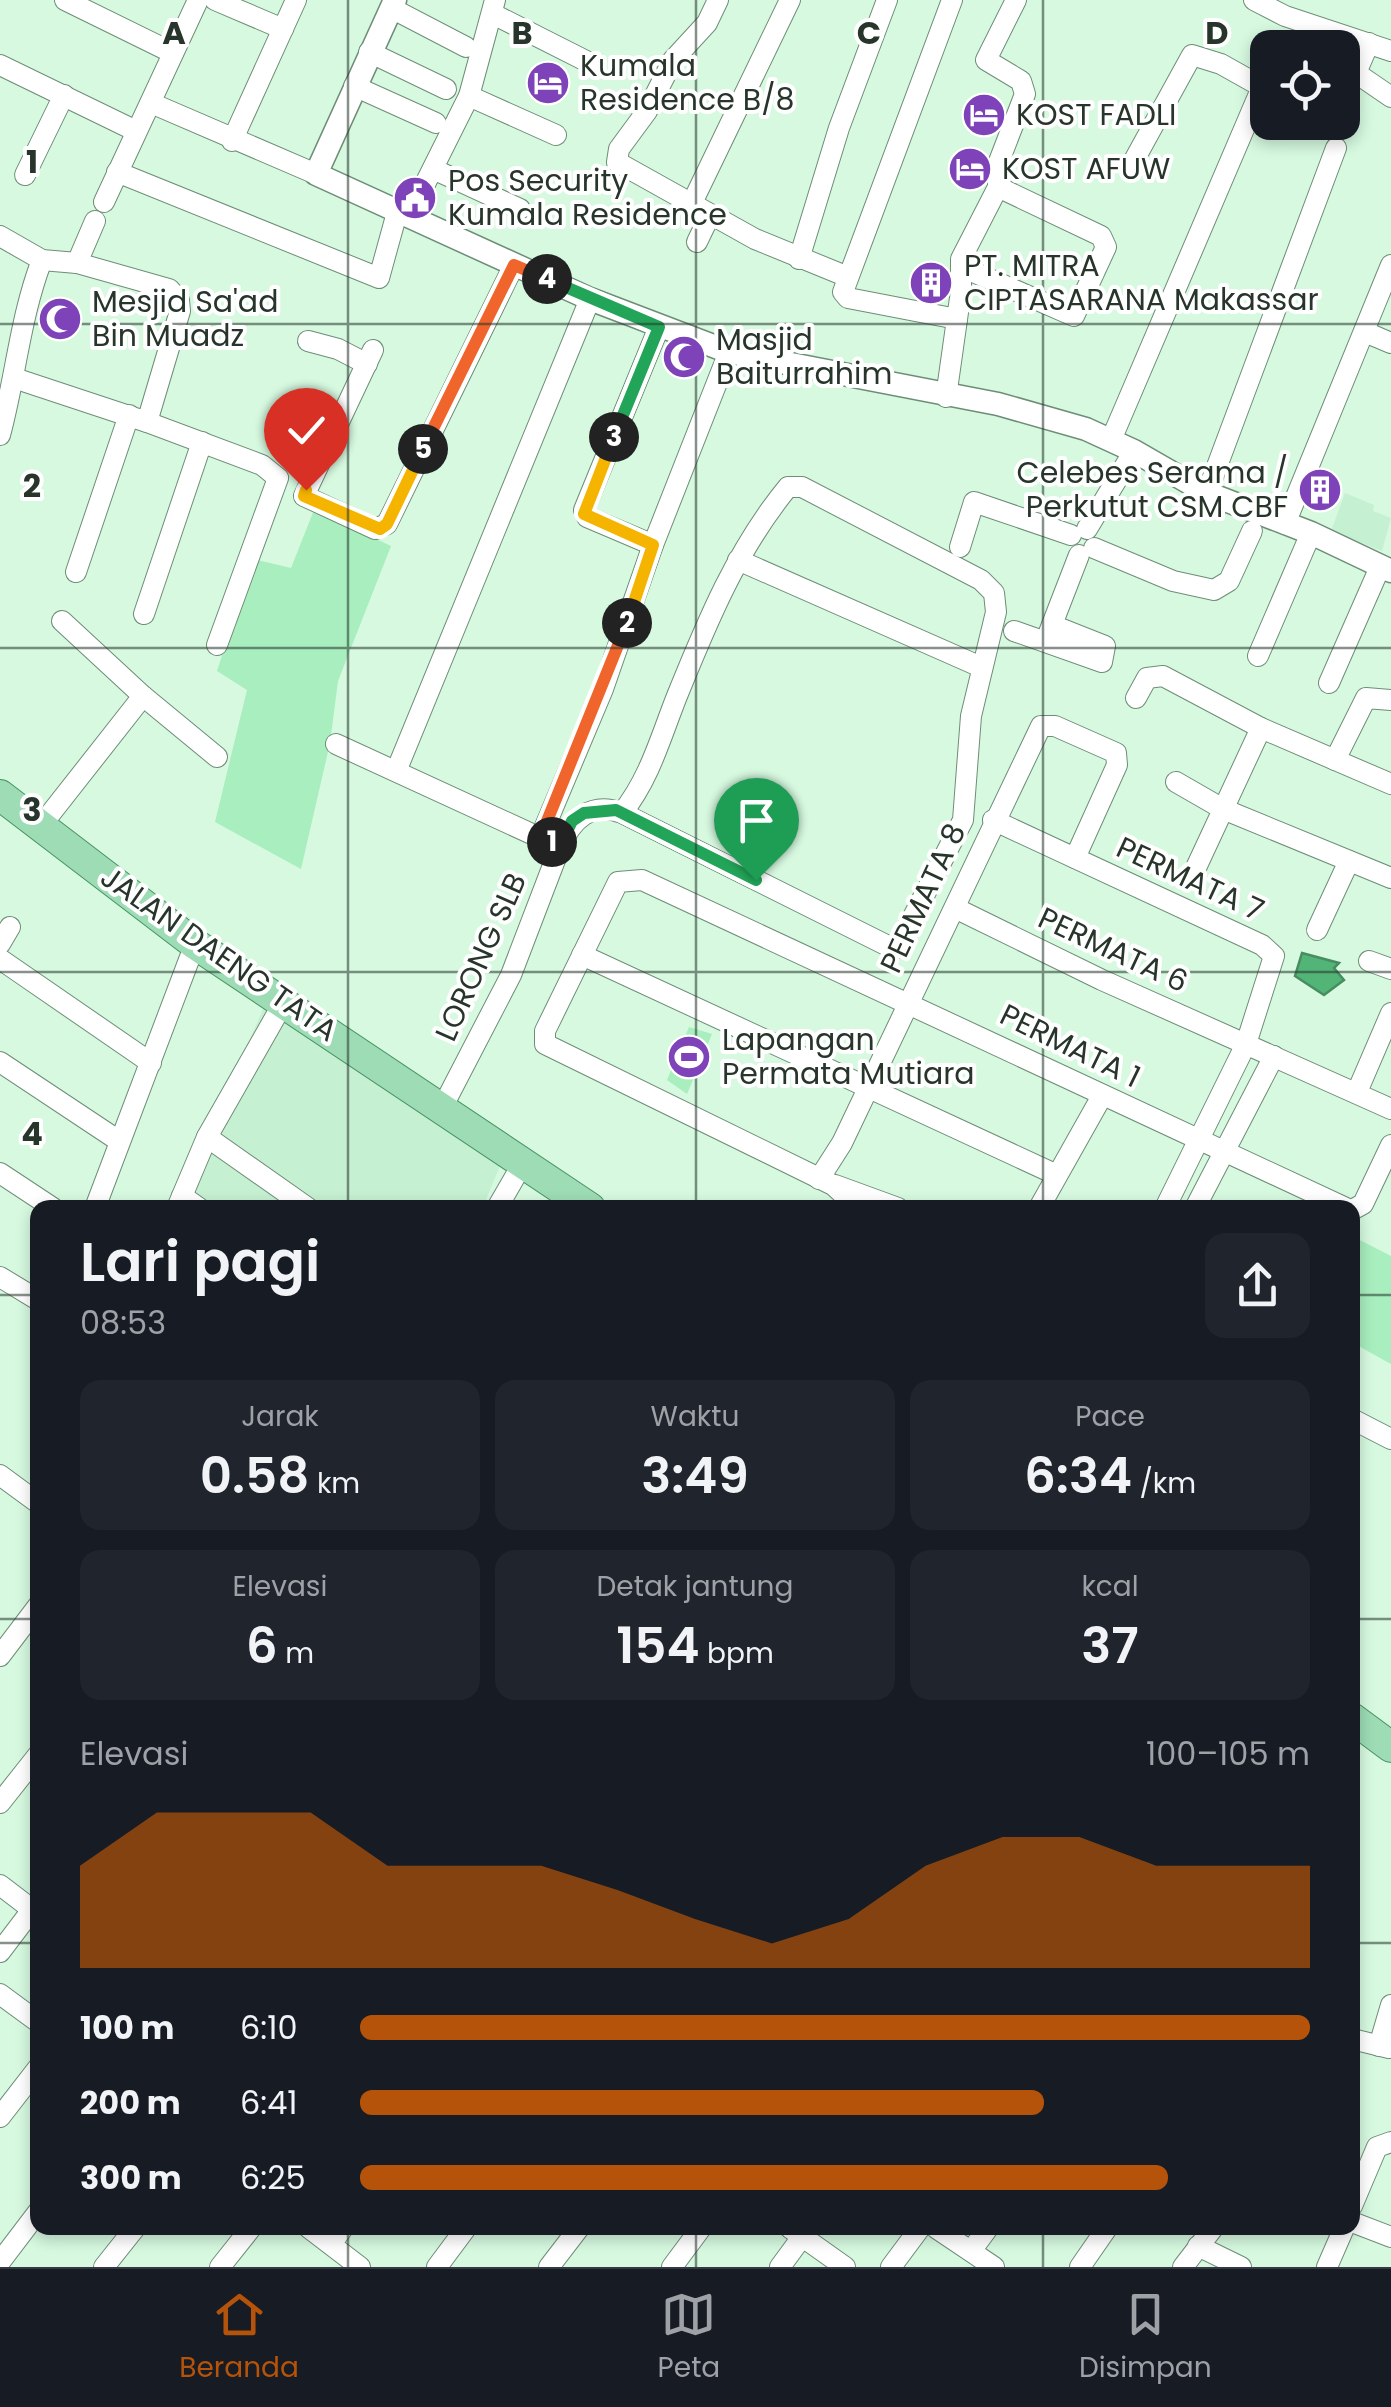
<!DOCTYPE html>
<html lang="id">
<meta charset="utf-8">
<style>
:root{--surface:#171b24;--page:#20242c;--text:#f1f3f6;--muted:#9ea1a6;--line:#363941;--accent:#b45309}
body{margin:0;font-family:Poppins,sans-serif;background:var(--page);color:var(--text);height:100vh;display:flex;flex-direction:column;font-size:38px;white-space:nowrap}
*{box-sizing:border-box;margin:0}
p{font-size:32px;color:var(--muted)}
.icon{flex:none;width:55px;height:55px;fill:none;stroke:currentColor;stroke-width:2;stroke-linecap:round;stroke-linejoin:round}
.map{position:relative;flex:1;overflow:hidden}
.details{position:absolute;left:30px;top:1200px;width:1330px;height:1035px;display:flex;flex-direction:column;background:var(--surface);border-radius:20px;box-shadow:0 5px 15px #0003}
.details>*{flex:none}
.tools{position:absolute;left:1250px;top:30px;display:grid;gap:20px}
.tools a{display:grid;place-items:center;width:110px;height:110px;border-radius:20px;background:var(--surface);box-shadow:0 5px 15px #0003;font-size:50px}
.pin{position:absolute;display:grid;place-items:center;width:85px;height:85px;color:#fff;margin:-102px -42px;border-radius:50% 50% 50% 0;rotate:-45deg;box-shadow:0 0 10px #0007}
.pin .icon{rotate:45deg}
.km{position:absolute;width:50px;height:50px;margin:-25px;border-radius:50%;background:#222;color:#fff;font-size:28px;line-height:50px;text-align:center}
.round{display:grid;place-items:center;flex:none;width:105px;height:105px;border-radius:20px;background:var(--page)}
.summary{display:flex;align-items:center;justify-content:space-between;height:170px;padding:0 50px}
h1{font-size:55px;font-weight:600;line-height:75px}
.metrics{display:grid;grid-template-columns:repeat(3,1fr);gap:15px;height:170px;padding:10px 50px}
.metrics div{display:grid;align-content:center;border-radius:20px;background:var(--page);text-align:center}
.metrics b{font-size:50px;font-weight:600}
.metrics small{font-size:28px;font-weight:400}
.metrics p{font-size:28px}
.chart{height:280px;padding:20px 50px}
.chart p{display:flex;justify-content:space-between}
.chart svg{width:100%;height:180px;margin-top:10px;fill:var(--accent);opacity:.7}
ul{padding:0 50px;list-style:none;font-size:32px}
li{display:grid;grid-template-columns:160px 120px 1fr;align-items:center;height:75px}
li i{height:25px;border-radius:12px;background:var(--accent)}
.dock{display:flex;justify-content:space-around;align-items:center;height:140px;border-top:2px solid var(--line);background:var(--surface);font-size:28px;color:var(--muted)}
.dock a{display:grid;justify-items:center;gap:5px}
.dock .active{color:var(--accent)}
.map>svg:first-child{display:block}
.built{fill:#c6f0d2}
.green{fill:#a8eebe}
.water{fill:#53b477;stroke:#468e60;stroke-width:2.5}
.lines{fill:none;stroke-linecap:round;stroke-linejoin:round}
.minor-casing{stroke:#6e8d77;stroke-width:22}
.tertiary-casing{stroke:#6e8d77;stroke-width:25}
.primary-casing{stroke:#499364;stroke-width:32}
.minor{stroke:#fff;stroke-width:20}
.tertiary{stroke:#fff;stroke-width:22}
.primary{stroke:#9ddcb5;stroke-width:30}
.split-1-casing{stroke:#fff;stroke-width:20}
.split-2-casing{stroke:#fff;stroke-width:20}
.split-3-casing{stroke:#fff;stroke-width:20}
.split-4-casing{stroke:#fff;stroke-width:20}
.split-5-casing{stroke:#fff;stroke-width:20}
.split-6-casing{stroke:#fff;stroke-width:20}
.split-1{stroke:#22a559;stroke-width:12}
.split-2{stroke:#f0652b;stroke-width:12}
.split-3{stroke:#f5b400;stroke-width:12}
.split-4{stroke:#22a559;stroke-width:12}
.split-5{stroke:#f0652b;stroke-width:12}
.split-6{stroke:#f5b400;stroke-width:12}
.grid{fill:none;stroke:#27352b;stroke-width:2.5;stroke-opacity:0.55}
.labels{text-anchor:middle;stroke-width:8;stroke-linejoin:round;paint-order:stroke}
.poi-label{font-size:30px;fill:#27352b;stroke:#fff;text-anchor:start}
.street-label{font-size:30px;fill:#27352b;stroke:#fff}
.grid-label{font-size:32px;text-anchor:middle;font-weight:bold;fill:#27352b;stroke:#fff;stroke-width:8;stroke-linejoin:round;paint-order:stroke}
</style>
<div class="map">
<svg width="1391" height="2267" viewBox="0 0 1391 2267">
<rect width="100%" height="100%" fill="#d6f9e0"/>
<g class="built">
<path d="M 1345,493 L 1374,505 L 1373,511 L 1391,518 L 1382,551 L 1331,531 Z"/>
<path d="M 263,1009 L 502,1161 L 483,1207 L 177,1208 Z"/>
</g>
<g class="green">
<path d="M 314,510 L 391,546 L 338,681 L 330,743 L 301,869 L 215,822 L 247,690 L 217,671 L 253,559 L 291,568 Z"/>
<path d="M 689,1027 L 712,1034 L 687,1094 L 667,1080 Z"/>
<path d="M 1352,1236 L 1391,1256 L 1391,1364 L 1353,1343 Z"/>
</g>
<path class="water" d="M 1302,953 L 1339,963 L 1334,968 L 1344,980 L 1324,995 L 1295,976 Z"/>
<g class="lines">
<g class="minor-casing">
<g id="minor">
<path d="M 65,0 L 173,53"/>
<path d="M 215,0 L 283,29"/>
<path d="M 718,0 L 707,23 L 673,60 L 647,111 L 619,149 L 617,162 L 755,239 L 848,277"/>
<path d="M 952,0 L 843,292 L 848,298 L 957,319"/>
<path d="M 1254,0 L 1285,16 L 1391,51"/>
<path d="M 391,8 L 466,47"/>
<path d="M 493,14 L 590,63"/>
<path d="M 1369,43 L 1356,73 L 1391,97"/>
<path d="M 369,52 L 446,89"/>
<path d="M 0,65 L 136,131"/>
<path d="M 354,86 L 436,123"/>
<path d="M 469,96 L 556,135"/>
<path d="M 151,103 L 316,174"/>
<path d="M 232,141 L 296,0"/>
<path d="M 433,169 L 520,209"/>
<path d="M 117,172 L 379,278 L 398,209"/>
<path d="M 25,175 L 64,95"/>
<path d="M 419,196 L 469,96 L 495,0"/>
<path d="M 104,202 L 198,0"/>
<path d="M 691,205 L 790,0"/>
<path d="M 0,236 L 42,260 L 77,263 L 169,289 L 179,300 L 180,311 L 147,422 L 14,378"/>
<path d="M 697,242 L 710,215"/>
<path d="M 799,259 L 839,128 L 887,0"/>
<path d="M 77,263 L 95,221"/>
<path d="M 962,267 L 1074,316 L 1106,247 L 1101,236 L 998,187"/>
<path d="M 1365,332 L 1391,343"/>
<path d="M 308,341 L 338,349 L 367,364"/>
<path d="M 373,350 L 304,496 L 375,529 L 387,524 L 514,265"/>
<path d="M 946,397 L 961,291 L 961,259 L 998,187 L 998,164 L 1025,94 L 1021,81 L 986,60 L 1016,0"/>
<path d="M 147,422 L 262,465 L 278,478 L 217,645"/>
<path d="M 0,435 C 16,376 20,317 42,260"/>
<path d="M 1111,440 L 1262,87 L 1221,64 L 1192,55 L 1132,164"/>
<path d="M 1207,493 L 1336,148"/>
<path d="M 1285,524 L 1391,265"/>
<path d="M 1087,529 L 1134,451"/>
<path d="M 653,545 L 587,517 L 584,510 L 659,327"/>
<path d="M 960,547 L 974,502 L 1071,535"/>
<path d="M 1094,548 L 1173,581 L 1214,590 L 1229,581 L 1252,531"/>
<path d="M 738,560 L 981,667"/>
<path d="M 76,572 L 129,415"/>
<path d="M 144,614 L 202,442"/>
<path d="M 1014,631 L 1102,662 L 1105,646 L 1052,625"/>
<path d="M 1048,635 L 1079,555"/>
<path d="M 1258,656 L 1311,533"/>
<path d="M 1329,683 L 1380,567"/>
<path d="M 143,696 L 217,757"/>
<path d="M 1136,698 L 1147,678 L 1163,676 L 1261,728 L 1391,784"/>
<path d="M 336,744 L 560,847 L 511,975 L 442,1108"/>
<path d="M 1335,760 L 1366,698 L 1391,700"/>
<path d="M 397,769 L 590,299"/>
<path d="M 1176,782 L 1223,809 L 1391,878"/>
<path d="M 993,820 L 1262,945 L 1274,956 L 1246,1044 L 1165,1208"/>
<path d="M 40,827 L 143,696 L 62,621"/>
<path d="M 541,836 L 603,689 L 653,545 L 729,352"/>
<path d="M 560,847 C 572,819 591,801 622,813 L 890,947 L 897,948 L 963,820 L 971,716 L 996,612 L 994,593 L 981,580 L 802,487 L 788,487 C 737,549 707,622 677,696 C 661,736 650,778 622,813"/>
<path d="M 1194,872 L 1261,728"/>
<path d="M 955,908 L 1102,980 L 1391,1109"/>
<path d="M 1317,930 L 1349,861"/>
<path d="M 0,944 L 10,927"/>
<path d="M 582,955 L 1057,1175"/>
<path d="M 0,959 L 151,1063"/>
<path d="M 1369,961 L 1391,969"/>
<path d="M 0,1062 L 119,1141"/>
<path d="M 1357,1092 L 1391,1013"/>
<path d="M 207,1137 L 308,1208"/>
<path d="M 0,1173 L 53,1208"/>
<path d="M 819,1179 L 842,1143 L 1041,726 L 1055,726 L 1116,753 L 1117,765 L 1075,858"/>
<path d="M 835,1185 L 898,1208"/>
<path d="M 182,1196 L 199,1208"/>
<path d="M 95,1208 L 195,944"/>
<path d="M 177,1208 L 207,1137 L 285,1000"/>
<path d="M 497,1208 L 523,1163"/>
<path d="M 858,1208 L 833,1185 L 545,1044 L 545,1031 L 618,882 L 642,880 L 1346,1208"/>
<path d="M 1039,1208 L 1102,1096"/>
<path d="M 1195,1208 L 1274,1056"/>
<path d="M 1352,1210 L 1363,1204 L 1391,1145"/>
<path d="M 0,1277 L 38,1300"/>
<path d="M 1352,1419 L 1391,1439"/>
<path d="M 0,1475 L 38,1503"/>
<path d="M 0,1656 L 38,1606"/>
<path d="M 0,1803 L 38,1755"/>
<path d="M 0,1885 L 38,1914"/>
<path d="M 0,1952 L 38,1902"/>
<path d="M 0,1994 L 38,2022"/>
<path d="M 1352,2039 L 1389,2048"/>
<path d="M 1379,2046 L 1391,2005"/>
<path d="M 0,2117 L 38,2068"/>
<path d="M 1352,2206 L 1377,2147 L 1391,2142"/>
<path d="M 1352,2222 L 1391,2237"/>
<path d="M 309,2228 L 360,2267"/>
<path d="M 790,2228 L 845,2267"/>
<path d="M 936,2228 L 994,2267"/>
<path d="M 331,2244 L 343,2228"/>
<path d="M 1198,2246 L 1241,2267"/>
<path d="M 971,2251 L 988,2228"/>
<path d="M 0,2262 L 38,2212"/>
<path d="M 104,2267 L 135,2228"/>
<path d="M 220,2267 L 251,2228"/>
<path d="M 437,2267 L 466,2228"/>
<path d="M 549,2267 L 579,2228"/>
<path d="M 672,2267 L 701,2228"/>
<path d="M 780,2267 L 802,2237"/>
<path d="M 891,2267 L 920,2228"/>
<path d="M 1080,2267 L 1107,2228"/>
<path d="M 1183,2267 L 1213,2228"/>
<path d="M 1327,2267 L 1344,2228"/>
</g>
</g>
<g class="tertiary-casing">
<path id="tertiary" d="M 395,0 L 316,174 L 590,299 L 729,352 L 998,404 L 1086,429 L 1134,451 L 1207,493 L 1311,533 L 1391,571"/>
</g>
<g class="primary-casing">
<g id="primary">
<path d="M 0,795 L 195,944 L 590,1208"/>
<path d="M 1352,1718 L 1391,1747"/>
</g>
</g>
<use href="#minor" class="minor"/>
<use href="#tertiary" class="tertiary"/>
<use href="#primary" class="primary"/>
</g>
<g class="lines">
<g class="split-1-casing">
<path id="split-1" d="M 552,842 L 560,846 L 572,821 L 584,813 L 616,810 L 756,880"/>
</g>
<g class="split-2-casing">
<path id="split-2" d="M 552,842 L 541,836 L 627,623"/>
</g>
<g class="split-3-casing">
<path id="split-3" d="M 614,437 L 584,514 L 653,545 L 627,623"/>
</g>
<g class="split-4-casing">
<path id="split-4" d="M 547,279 L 659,327 L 614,437"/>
</g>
<g class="split-5-casing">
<path id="split-5" d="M 423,449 L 514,265 L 547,279"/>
</g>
<g class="split-6-casing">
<path id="split-6" d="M 306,490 L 304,496 L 380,529 L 387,524 L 423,449"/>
</g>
<use href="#split-1" class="split-1"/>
<use href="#split-2" class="split-2"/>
<use href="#split-3" class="split-3"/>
<use href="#split-4" class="split-4"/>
<use href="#split-5" class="split-5"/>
<use href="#split-6" class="split-6"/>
</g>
<path class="grid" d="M 348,0 L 348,1208M 696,0 L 696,1208M 1043,0 L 1043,1208M 0,324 L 1391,324M 0,648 L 1391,648M 0,972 L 1391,972M 0,1295 L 38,1295M 1352,1295 L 1391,1295M 0,1619 L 38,1619M 1352,1619 L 1391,1619M 0,1943 L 38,1943M 1352,1943 L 1391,1943M 348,2228 L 348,2267M 696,2228 L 696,2267M 1043,2228 L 1043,2267"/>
<defs>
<g id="hotel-disc" transform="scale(2.25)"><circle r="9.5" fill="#7f43b9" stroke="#fff"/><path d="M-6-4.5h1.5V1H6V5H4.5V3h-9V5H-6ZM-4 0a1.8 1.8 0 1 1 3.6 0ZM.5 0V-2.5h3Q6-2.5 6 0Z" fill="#fff"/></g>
<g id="civic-disc" transform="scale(2.25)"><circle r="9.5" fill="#7f43b9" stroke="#fff"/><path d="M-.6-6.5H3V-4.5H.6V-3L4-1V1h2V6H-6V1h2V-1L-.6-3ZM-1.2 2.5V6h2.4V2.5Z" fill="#fff"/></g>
<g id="building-disc" transform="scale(2.25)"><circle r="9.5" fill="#7f43b9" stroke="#fff"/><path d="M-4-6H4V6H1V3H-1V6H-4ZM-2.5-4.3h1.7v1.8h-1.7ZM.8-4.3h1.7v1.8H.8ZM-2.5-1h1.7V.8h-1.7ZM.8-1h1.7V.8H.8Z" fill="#fff"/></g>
<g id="mosque-disc" transform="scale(2.25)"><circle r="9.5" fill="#7f43b9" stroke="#fff"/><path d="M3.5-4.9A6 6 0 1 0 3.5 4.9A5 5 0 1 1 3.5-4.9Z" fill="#fff"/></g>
<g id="stadium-disc" transform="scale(2.25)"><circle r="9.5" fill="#7f43b9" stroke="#fff"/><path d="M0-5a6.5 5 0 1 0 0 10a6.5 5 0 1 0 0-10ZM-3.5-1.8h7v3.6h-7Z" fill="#fff"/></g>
</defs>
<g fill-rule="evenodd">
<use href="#hotel-disc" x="548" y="83"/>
<use href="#hotel-disc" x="984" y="115"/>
<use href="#hotel-disc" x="970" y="169"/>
<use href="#civic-disc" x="415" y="198"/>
<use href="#building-disc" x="931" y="283"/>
<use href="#mosque-disc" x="60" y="319"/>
<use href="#mosque-disc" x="684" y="357"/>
<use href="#building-disc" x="1320" y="490"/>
<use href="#stadium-disc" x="689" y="1057"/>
</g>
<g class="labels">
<g class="poi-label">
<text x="580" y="76">Kumala<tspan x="580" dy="34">Residence B/8</tspan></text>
<text x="1016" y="125">KOST FADLI</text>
<text x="1002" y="179">KOST AFUW</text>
<text x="448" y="191">Pos Security<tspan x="448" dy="34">Kumala Residence</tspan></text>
<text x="964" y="276">PT. MITRA<tspan x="964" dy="34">CIPTASARANA Makassar</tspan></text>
<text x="92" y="312">Mesjid Sa'ad<tspan x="92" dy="34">Bin Muadz</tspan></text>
<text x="716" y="350">Masjid<tspan x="716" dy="34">Baiturrahim</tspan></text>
<text x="1288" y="483" text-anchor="end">Celebes Serama /<tspan x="1288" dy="34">Perkutut CSM CBF</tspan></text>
<text x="722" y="1050">Lapangan<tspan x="722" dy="34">Permata Mutiara</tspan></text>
</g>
<g class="street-label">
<text transform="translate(1190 879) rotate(25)" y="10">PERMATA 7</text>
<text transform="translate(923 898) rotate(-65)" y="10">PERMATA 8</text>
<text transform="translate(1113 950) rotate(25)" y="10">PERMATA 6</text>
<text transform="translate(219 954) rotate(35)" y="10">JALAN DAENG TATA</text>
<text transform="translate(481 957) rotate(-66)" y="10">LORONG SLB</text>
<text transform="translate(1070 1046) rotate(26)" y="10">PERMATA 1</text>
</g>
</g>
<g class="grid-label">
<text x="174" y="44">A</text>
<text x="522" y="44">B</text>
<text x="869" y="44">C</text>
<text x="1217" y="44">D</text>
<text x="32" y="173">1</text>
<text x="32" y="497">2</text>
<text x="32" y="821">3</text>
<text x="32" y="1145">4</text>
</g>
</svg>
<div class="tools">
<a><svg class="icon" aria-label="locate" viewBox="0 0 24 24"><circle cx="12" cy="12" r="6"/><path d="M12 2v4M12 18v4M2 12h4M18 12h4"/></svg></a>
</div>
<div class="pin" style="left:756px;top:880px;background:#1e9e55"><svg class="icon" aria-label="arrive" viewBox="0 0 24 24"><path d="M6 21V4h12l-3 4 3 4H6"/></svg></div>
<div class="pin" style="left:306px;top:490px;background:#d93025"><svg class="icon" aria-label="check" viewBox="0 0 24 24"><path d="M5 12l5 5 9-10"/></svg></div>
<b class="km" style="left:552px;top:842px">1</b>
<b class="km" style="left:627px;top:623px">2</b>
<b class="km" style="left:614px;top:437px">3</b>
<b class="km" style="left:547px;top:279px">4</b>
<b class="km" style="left:423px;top:449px">5</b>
<section class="details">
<div class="summary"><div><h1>Lari pagi</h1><p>08:53</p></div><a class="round"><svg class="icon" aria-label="share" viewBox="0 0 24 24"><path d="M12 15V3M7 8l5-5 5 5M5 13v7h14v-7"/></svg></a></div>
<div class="metrics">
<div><p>Jarak</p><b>0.58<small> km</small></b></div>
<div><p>Waktu</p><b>3:49</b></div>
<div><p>Pace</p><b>6:34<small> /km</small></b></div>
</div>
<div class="metrics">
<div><p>Elevasi</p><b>6<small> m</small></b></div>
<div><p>Detak jantung</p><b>154<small> bpm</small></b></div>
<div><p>kcal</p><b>37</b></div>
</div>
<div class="chart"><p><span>Elevasi</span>100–105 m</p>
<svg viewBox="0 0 160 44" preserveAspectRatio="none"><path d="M0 44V19L10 6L20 6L30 6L40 19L50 19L60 19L70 25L80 32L90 38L100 32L110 19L120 12L130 12L140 19L150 19L160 19V44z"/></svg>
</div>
<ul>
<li><b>100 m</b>6:10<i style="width:100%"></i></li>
<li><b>200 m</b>6:41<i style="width:72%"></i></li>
<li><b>300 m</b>6:25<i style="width:85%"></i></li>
</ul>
</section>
</div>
<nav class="dock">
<a class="active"><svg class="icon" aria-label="home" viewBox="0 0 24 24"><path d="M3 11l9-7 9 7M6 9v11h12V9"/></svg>Beranda</a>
<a><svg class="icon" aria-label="map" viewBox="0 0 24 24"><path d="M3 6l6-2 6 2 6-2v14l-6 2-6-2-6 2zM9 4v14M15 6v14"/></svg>Peta</a>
<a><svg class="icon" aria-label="saved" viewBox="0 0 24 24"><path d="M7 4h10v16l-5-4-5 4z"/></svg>Disimpan</a>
</nav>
